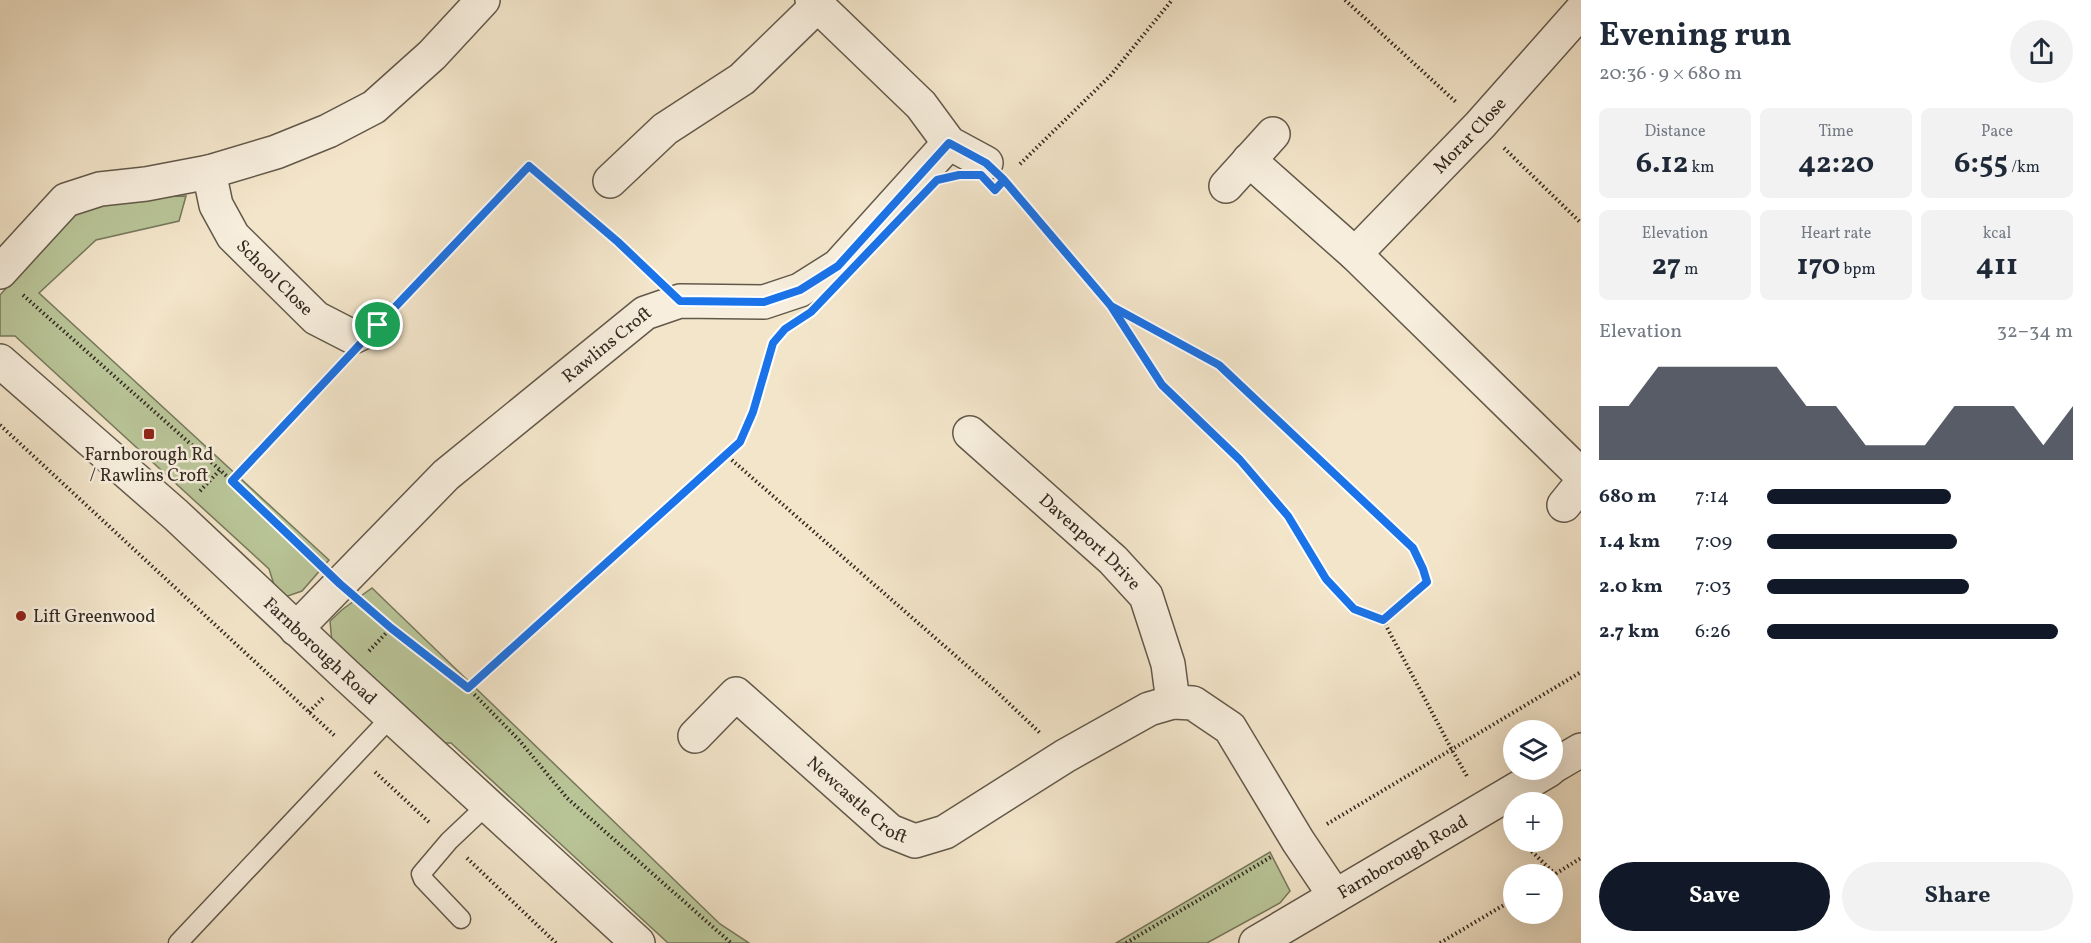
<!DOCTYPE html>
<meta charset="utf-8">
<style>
:root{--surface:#fff;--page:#f2f2f3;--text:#1f2937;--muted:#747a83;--accent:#111827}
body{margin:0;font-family:Vollkorn,serif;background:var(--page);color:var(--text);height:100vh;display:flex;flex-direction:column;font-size:22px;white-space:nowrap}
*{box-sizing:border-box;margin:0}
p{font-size:20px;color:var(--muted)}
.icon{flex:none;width:33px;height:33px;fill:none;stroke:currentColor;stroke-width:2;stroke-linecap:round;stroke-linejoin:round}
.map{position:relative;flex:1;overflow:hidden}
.panel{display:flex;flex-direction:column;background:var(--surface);width:510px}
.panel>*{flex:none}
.buttons{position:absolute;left:1503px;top:720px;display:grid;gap:12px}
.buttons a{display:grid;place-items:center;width:60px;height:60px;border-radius:50%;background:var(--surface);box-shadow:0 6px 24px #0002;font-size:30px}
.pin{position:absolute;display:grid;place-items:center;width:51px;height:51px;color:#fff;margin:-26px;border:3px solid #fff;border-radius:50%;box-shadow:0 2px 6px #0007}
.round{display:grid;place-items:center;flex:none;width:63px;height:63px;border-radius:32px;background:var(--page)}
.headline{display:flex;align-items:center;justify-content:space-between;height:102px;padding:0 18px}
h1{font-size:33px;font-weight:700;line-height:45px}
.figures{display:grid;grid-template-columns:repeat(3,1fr);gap:9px;height:102px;padding:6px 18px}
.figures div{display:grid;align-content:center;border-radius:9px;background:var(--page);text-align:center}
.figures b{font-size:30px;font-weight:700}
.figures small{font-size:16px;font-weight:400}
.figures p{font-size:16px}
.chart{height:168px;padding:12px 18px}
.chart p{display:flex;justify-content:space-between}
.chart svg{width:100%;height:108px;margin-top:6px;fill:var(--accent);opacity:.7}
.action{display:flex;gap:12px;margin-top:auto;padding:12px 18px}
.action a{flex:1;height:69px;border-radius:36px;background:var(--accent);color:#fff;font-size:24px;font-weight:700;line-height:69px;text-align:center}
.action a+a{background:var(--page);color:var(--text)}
ul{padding:0 18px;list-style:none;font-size:20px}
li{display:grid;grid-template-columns:96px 72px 1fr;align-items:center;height:45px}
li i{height:15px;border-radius:8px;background:var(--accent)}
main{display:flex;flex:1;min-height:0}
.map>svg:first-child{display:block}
.grass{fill:#b9c598;stroke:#76785c;stroke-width:1.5}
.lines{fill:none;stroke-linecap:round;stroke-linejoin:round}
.service-casing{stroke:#62594a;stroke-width:21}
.minor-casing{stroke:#62594a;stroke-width:36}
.tertiary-casing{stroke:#62594a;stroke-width:36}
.path{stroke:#322a20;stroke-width:4;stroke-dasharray:1.5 3;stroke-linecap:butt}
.service{stroke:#f7eedd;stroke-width:18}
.minor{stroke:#f7eedd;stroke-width:33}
.tertiary{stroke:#f7eedd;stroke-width:33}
.route-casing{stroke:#fff;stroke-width:12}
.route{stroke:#1a73e8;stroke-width:8}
.poi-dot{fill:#8f2418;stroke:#f7eedd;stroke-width:2}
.labels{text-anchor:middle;stroke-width:5;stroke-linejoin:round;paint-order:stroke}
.street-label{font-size:18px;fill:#322a20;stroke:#f7eedd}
.poi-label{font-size:18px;fill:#322a20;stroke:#f7eedd}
</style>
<main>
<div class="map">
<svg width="1581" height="943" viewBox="0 0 1581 943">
<rect width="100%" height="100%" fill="#f3e5ca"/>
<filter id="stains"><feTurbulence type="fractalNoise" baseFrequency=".00333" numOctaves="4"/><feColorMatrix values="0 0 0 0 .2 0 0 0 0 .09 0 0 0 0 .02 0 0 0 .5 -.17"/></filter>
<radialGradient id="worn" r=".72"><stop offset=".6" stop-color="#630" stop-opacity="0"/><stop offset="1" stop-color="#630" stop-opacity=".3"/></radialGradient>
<g class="grass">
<path d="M 186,196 L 179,221 L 96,240 L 39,293 L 329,560 L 302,591 L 285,597 L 276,591 L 269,569 L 15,336 L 0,336 L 0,295 L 73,215 L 107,197 Z"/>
<path d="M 372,588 L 720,924 L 749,943 L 668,943 L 451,743 L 438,743 L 332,643 L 330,621 L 343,609 Z"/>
<path d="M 1270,852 L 1290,891 L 1280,903 L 1207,943 L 1116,943 Z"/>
</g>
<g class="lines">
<g class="service-casing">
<g id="service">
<path d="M 461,919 L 423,879 L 421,874 L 449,841 L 487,805"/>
<path d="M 178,943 L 391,717"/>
</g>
</g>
<g class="minor-casing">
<g id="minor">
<path d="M 812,0 L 921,105 L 949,143 L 986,163"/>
<path d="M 1249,160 L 1355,254 L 1581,475"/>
<path id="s1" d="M 209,172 L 216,205 L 233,236 L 316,318 L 353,337 L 378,325"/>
<path d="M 610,181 L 665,129 L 742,79 L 818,5"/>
<path d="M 1226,186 L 1273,134"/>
<path id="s2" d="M 1355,254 L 1480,125 L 1581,11"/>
<path d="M 0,272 L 66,200 L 100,189 L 146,184 L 209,172 L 276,152 L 328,131 L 374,107 L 432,55 L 483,0"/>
<path id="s3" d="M 970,433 L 1113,560 L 1146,596 L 1168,664 L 1173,702 L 1193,703 L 1230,728 L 1298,841 L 1335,896"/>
<path d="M 1564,505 L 1581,484"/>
<path id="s4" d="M 296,629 L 446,475 L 645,313 L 680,301 L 764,302 L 800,290 L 838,266 L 949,143"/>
<path id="s5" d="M 695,736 L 736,694 L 890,831 L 915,841 L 945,832 L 1065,756 L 1149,709 L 1173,702"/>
</g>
</g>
<g class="tertiary-casing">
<g id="tertiary">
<path id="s6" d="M 0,361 L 176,515 L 346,675 L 638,943"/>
<path d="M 1552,767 L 1581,750"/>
<path id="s7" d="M 1256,943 L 1549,770"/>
</g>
</g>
<g class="path">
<path d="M 1345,0 L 1457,103"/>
<path d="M 1504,148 L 1581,223"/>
<path d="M 1020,164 L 1110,76 L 1172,0"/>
<path d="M 1008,185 L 1111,306 L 1162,385 L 1240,460 L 1288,516 L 1326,579 L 1354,609 L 1383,620 L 1452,750 L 1468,778"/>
<path d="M 23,295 L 220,470"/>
<path d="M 401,302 L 529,166 L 618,242 L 653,275"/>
<path d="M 1112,307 L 1219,365 L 1413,548 L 1423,569 L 1427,582 L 1383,620"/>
<path d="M 0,425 L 336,737"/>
<path d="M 725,454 L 997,692 L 1040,733"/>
<path d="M 232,481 L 316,562"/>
<path d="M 200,491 L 220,470 L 232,481 L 340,366"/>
<path d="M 364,605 L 391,628"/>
<path d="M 369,651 L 391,628 L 468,688 L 740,442 L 752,412 L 773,343 L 781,333"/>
<path d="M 468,688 L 519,740 L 567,798 L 731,943"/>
<path d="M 309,712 L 324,697"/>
<path d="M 375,772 L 431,824"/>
<path d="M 1327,824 L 1581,672"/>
<path d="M 1522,842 L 1555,874"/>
<path d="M 467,858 L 556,943"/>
<path d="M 1552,876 L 1581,858"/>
<path d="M 1126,943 L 1271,857"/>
<path d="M 1440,943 L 1514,899"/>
</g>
<use href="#service" class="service"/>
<use href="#minor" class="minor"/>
<use href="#tertiary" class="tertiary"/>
</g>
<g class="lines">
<g class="route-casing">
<path id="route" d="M 378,325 L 232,481 L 340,584 L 391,628 L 468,688 L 740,442 L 753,412 L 773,343 L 785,329 L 811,312 L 937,180 L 959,175 L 981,175 L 995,190 L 1004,180 L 1111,306 L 1219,365 L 1413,548 L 1423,569 L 1427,582 L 1383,620 L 1354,609 L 1326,579 L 1288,516 L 1240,460 L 1162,385 L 1111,306 L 1004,180 L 986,163 L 949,143 L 838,266 L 800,290 L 764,302 L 680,301 L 618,242 L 529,166 L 378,325"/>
</g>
<use href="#route" class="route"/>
</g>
<g class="poi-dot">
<rect x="143" y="428" width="12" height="12" rx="3"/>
<circle cx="21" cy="616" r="6"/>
</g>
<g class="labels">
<g class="street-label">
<text dy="6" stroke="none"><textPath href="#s2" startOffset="165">Morar Close</textPath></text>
<text dy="6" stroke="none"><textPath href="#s1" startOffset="128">School Close</textPath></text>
<text dy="6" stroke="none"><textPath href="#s4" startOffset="422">Rawlins Croft</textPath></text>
<text dy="6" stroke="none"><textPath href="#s3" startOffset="162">Davenport Drive</textPath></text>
<text dy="6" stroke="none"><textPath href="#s6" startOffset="432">Farnborough Road</textPath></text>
<text dy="6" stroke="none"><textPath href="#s5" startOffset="220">Newcastle Croft</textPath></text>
<text dy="6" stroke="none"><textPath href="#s7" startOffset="170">Farnborough Road</textPath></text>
</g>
<g class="poi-label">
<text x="149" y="460">Farnborough Rd<tspan x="149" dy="21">/ Rawlins Croft</tspan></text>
<text x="33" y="622" text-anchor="start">Lift Greenwood</text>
</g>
</g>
<rect width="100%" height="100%" filter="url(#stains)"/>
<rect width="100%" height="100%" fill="url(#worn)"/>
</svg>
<div class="buttons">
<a><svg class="icon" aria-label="layers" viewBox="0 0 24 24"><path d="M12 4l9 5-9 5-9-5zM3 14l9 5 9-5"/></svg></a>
<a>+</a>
<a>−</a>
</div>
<div class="pin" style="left:378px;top:325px;background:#1e9e55"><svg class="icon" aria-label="arrive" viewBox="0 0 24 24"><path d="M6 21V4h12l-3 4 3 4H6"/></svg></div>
</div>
<section class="panel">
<div class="headline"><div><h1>Evening run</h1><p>20:36 · 9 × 680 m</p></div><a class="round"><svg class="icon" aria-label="share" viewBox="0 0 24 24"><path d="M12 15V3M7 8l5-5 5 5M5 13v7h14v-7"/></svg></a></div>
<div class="figures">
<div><p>Distance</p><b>6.12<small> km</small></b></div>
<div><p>Time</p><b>42:20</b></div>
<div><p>Pace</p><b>6:55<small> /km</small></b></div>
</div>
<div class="figures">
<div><p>Elevation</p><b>27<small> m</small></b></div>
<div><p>Heart rate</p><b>170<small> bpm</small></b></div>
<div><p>kcal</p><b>411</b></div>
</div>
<div class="chart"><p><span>Elevation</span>32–34 m</p>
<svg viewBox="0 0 160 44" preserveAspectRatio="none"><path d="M0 44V22L10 22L20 6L30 6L40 6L50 6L60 6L70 22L80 22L90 38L100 38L110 38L120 22L130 22L140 22L150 38L160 22V44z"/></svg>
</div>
<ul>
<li><b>680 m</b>7:14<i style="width:60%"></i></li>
<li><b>1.4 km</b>7:09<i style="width:62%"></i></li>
<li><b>2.0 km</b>7:03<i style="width:66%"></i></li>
<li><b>2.7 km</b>6:26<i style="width:95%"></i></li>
</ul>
<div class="action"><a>Save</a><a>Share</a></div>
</section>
</main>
